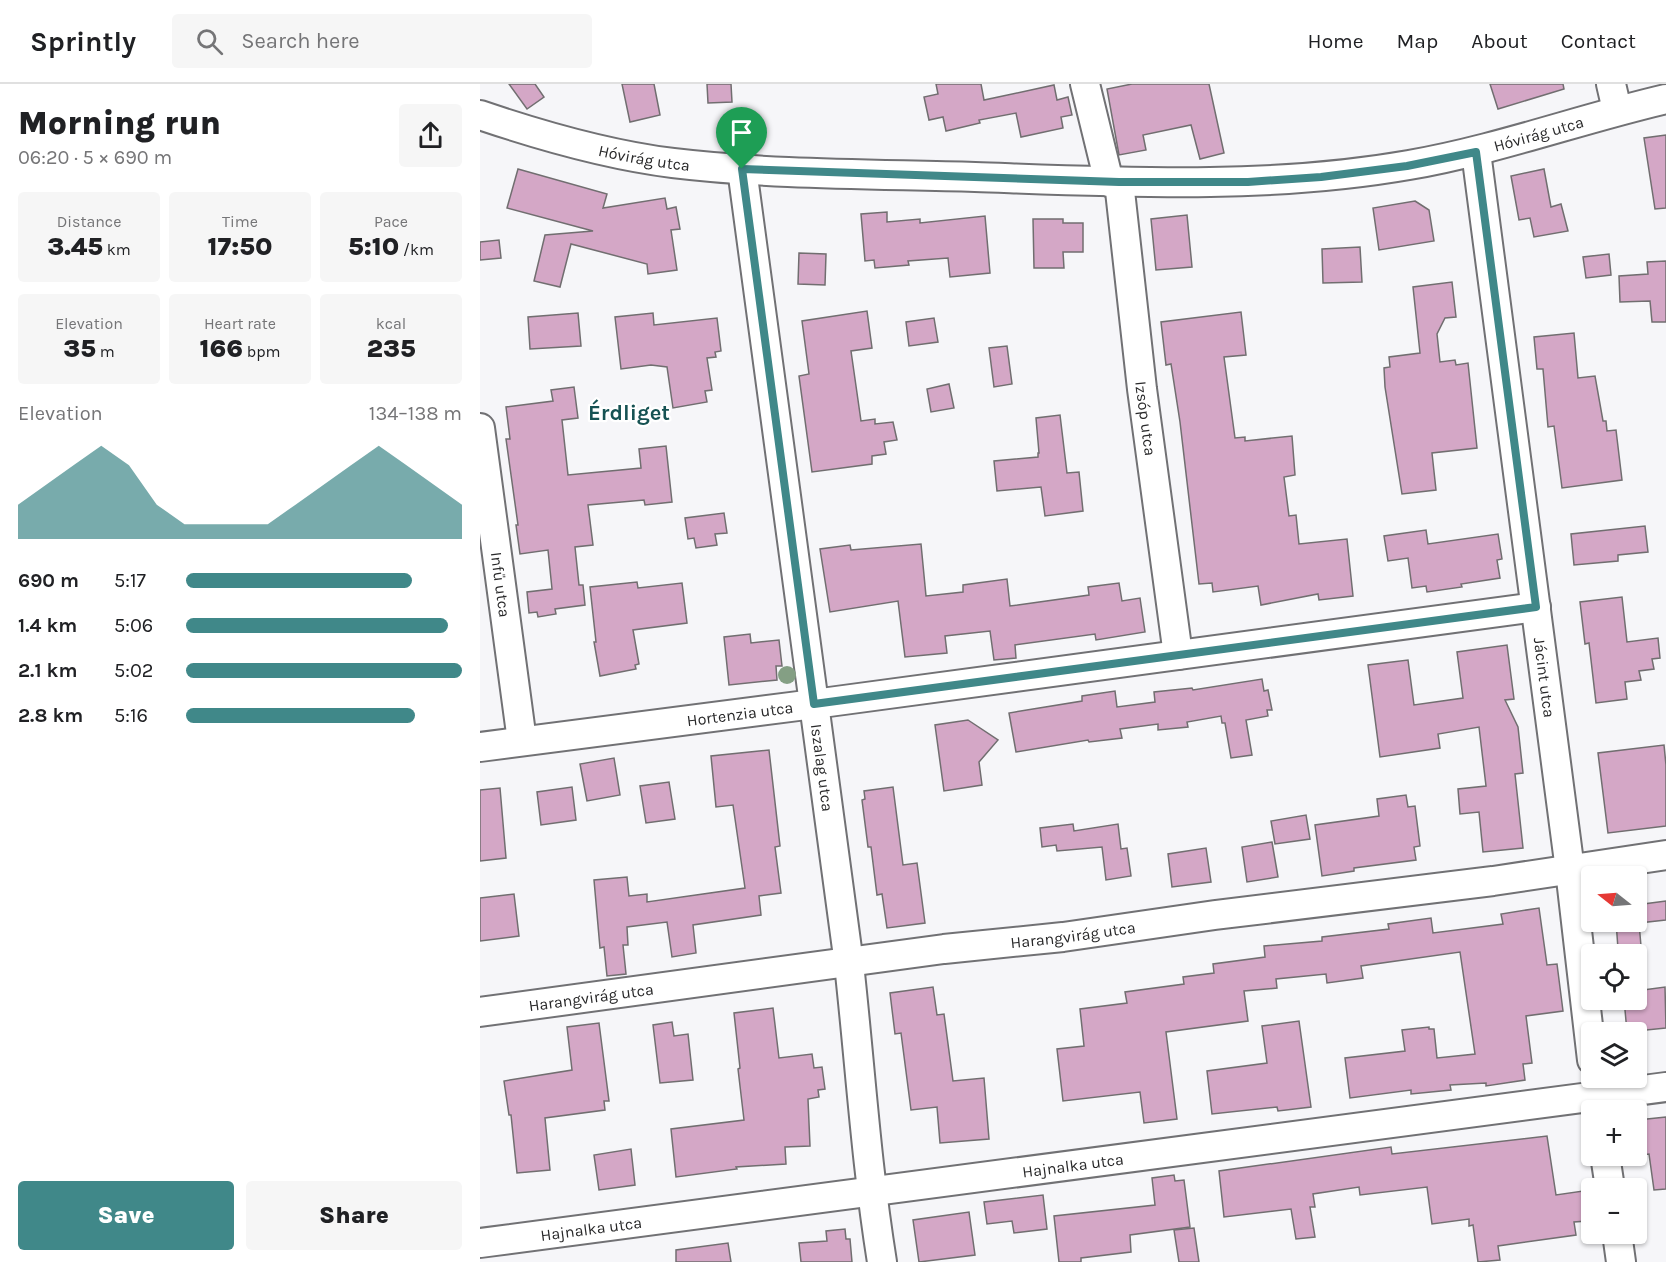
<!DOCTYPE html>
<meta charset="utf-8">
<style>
:root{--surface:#fff;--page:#f6f6f6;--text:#202124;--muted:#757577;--line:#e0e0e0;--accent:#408889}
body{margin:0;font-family:Karla,sans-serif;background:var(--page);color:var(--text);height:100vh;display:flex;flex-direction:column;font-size:22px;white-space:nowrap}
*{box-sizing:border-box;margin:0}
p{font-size:20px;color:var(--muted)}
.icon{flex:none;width:33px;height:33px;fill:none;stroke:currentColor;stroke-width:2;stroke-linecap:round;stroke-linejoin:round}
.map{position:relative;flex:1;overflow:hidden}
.side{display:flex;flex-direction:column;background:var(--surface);width:480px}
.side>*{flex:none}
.needle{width:39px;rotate:287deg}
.controls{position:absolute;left:1101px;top:782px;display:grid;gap:12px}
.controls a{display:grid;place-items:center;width:66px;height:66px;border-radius:6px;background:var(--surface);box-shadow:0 2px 4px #0004;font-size:30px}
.pin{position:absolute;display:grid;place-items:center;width:51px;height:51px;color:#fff;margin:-62px -26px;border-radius:50% 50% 50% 0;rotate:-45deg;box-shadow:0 0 6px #0007}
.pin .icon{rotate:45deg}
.round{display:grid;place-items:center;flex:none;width:63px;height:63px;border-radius:6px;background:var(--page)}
.headline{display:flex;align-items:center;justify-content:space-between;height:102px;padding:0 18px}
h1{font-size:33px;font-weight:800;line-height:45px}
.stats{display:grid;grid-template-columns:repeat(3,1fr);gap:9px;height:102px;padding:6px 18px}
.stats div{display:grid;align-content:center;border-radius:6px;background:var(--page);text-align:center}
.stats b{font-size:26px;font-weight:800}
.stats small{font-size:16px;font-weight:400}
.stats p{font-size:16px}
.chart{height:168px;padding:12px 18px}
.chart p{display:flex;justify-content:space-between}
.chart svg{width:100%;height:108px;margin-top:6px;fill:var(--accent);opacity:.7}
.button{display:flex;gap:12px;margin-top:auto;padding:12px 18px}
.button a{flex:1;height:69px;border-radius:6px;background:var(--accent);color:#fff;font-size:24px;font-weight:800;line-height:69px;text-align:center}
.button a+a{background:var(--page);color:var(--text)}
ul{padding:0 18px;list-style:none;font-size:20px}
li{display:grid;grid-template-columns:96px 72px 1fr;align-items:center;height:45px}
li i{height:15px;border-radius:8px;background:var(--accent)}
header{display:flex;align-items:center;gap:36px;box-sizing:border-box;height:84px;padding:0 30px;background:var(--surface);border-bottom:2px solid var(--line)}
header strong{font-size:28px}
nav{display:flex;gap:33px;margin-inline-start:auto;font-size:21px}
.search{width:420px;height:54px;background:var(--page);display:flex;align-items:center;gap:15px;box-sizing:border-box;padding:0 21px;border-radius:6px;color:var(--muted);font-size:22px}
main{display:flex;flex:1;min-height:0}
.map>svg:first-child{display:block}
.building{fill:#d4a7c6;stroke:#716e70;stroke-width:1.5}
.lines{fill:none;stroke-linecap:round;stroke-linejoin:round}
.minor-casing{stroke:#717174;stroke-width:32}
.minor{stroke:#fff;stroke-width:28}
.tree{fill:#849f84}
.route-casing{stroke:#fff;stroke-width:12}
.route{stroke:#408889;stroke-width:8}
.labels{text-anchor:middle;stroke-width:4.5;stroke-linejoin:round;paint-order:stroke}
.street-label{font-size:16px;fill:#282829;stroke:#fff}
.district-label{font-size:22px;font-weight:bold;fill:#165253;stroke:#fff}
</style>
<header>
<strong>Sprintly</strong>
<div class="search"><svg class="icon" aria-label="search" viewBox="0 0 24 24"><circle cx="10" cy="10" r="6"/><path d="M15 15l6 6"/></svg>Search here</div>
<nav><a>Home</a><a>Map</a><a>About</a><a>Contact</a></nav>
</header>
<main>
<section class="side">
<div class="headline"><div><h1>Morning run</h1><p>06:20 · 5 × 690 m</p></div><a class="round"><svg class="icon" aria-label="share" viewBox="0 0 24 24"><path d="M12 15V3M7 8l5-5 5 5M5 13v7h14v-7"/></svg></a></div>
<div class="stats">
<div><p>Distance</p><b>3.45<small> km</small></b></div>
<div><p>Time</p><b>17:50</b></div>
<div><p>Pace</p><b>5:10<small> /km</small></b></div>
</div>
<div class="stats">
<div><p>Elevation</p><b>35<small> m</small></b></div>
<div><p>Heart rate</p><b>166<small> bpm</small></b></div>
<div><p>kcal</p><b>235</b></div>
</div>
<div class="chart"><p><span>Elevation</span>134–138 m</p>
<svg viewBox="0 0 160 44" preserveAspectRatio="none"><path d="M0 44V30L10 22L20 14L30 6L40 14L50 30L60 38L70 38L80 38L90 38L100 30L110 22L120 14L130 6L140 14L150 22L160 30V44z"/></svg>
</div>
<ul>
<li><b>690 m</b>5:17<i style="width:82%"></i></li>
<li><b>1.4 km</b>5:06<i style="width:95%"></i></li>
<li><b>2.1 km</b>5:02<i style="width:100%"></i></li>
<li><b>2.8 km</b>5:16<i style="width:83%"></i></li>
</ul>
<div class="button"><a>Save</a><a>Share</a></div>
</section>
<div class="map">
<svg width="1186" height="1178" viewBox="0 0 1186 1178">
<rect width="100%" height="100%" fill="#f6f6f9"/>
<g class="building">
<path d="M 29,0 L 55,0 L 64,13 L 47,25 Z"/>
<path d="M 142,0 L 174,0 L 180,31 L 150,38 Z"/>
<path d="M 227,0 L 251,0 L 252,18 L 228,19 Z"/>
<path d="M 456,0 L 501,0 L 504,16 L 574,1 L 577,16 L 588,13 L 592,31 L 581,33 L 583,44 L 541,53 L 536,29 L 499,36 L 500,39 L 466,47 L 463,33 L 449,36 L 444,13 L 458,10 Z"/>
<path d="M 652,0 L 729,0 L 744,69 L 720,75 L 711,41 L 663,51 L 666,66 L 639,71 L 627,5 Z"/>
<path d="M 1010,0 L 1083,0 L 1084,5 L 1018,25 Z"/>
<path d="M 1186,51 L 1186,124 L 1175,125 L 1164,54 Z"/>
<path d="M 38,85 L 127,110 L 123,124 L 185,114 L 187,125 L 196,123 L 200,145 L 191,146 L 197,186 L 168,190 L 167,180 L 91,160 L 80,203 L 54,197 L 65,151 L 113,147 L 27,124 Z"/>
<path d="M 1064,85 L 1071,123 L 1081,120 L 1088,147 L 1054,153 L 1050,134 L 1039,136 L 1031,92 Z"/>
<path d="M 935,117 L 949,126 L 954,157 L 899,166 L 893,124 Z"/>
<path d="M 407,128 L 407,138 L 440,135 L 440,139 L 505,132 L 510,189 L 470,193 L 468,174 L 428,177 L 429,181 L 395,184 L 394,176 L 385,177 L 381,130 Z"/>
<path d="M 707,131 L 712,183 L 676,186 L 671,135 Z"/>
<path d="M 553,135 L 583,135 L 583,139 L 603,139 L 603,168 L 583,168 L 584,184 L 554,184 Z"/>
<path d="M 19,156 L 21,174 L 0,176 L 0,158 Z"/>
<path d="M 880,163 L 882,198 L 843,199 L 842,165 Z"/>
<path d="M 319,169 L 346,170 L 345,201 L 318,200 Z"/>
<path d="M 1129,170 L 1131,191 L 1106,194 L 1103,173 Z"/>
<path d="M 1186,177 L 1186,238 L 1172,238 L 1170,217 L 1140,218 L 1139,192 L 1168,190 L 1167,178 Z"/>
<path d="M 972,198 L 976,233 L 965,234 L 957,250 L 960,278 L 975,276 L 976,281 L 988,279 L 997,364 L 952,369 L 956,406 L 922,410 L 905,303 L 904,284 L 910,283 L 909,273 L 940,269 L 933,203 Z"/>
<path d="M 387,227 L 392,264 L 371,267 L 381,337 L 395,335 L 395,340 L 413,338 L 417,356 L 404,358 L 406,370 L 392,372 L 392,380 L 332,388 L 319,292 L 329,290 L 322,237 Z"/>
<path d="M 761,228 L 766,271 L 744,273 L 755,354 L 765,353 L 765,357 L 812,352 L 815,391 L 804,393 L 809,432 L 816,431 L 819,460 L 867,455 L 873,512 L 839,516 L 838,510 L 781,521 L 778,502 L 733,508 L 732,499 L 719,500 L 700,338 L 691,280 L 686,281 L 681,238 Z"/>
<path d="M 98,229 L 101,262 L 50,265 L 48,233 Z"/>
<path d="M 173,229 L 174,241 L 237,234 L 241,267 L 235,268 L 236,273 L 227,274 L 232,306 L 225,307 L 227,318 L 193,324 L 187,283 L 171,281 L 141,285 L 135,233 Z"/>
<path d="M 454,234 L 458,258 L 429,262 L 426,238 Z"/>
<path d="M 1094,249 L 1098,294 L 1115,292 L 1123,337 L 1126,337 L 1127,347 L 1136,346 L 1142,396 L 1082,404 L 1074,342 L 1068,343 L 1063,285 L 1057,285 L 1054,253 Z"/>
<path d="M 527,262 L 532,300 L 514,303 L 509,264 Z"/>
<path d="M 469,300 L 474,324 L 451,328 L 447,305 Z"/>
<path d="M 94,303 L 98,334 L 82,336 L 88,391 L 161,384 L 159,365 L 186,362 L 192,418 L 165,421 L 164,416 L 108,421 L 113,461 L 95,463 L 99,501 L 103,501 L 105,521 L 75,525 L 76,530 L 58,533 L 57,528 L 49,529 L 47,508 L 72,505 L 68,466 L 40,470 L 36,441 L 38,441 L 26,355 L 30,355 L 26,323 L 73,317 L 71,306 Z"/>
<path d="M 580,331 L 587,389 L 599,388 L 603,427 L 565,432 L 561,403 L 517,407 L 514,377 L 558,373 L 558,369 L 559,369 L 556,334 Z"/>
<path d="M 244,429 L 247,449 L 235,450 L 237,461 L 216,464 L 214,454 L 208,455 L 205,434 Z"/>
<path d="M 1165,442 L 1168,468 L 1138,471 L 1138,477 L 1094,481 L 1091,450 Z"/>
<path d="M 946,446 L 948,460 L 1018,450 L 1022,475 L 1017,476 L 1020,494 L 981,500 L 982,503 L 947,508 L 946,502 L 932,504 L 928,474 L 908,477 L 904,452 Z"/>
<path d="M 441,460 L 446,512 L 483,508 L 483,501 L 527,495 L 530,522 L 609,511 L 608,503 L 639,499 L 642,517 L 660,514 L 665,548 L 616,556 L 615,550 L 535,561 L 536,574 L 514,576 L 510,547 L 465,552 L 467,569 L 425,573 L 418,517 L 350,528 L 340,465 L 370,461 L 371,466 Z"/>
<path d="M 157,498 L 158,504 L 202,499 L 207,539 L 153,546 L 159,580 L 155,581 L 156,585 L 120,592 L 114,558 L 116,558 L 110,503 Z"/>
<path d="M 1142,513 L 1147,558 L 1178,554 L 1180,574 L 1172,575 L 1174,585 L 1159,587 L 1161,596 L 1145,598 L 1147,615 L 1116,619 L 1109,559 L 1105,560 L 1100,518 Z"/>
<path d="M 270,550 L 271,559 L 299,556 L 302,582 L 296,582 L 297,596 L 249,601 L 244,553 Z"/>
<path d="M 1027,561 L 1034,615 L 1025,616 L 1038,643 L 1043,689 L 1035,690 L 1043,764 L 1003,768 L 999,728 L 980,730 L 978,705 L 1006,702 L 999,643 L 958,650 L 960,664 L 900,673 L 888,581 L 928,576 L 934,621 L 983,614 L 977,568 Z"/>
<path d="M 782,595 L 784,607 L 788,606 L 792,626 L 787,626 L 788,632 L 766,636 L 772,671 L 751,674 L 745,639 L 742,639 L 741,632 L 707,638 L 708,643 L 678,646 L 678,640 L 640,645 L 642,654 L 609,658 L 608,656 L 536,668 L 529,629 L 602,617 L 602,612 L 635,607 L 637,623 L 675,618 L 674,608 L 712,604 L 713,606 Z"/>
<path d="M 488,636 L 518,656 L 499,678 L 502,701 L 464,707 L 455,641 Z"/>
<path d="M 1184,661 L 1186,681 L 1186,742 L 1128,749 L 1118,669 Z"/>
<path d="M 289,666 L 300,762 L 295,763 L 301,809 L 279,812 L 281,831 L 213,841 L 216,869 L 192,873 L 187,838 L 147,843 L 148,861 L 143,861 L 146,890 L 127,892 L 124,863 L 120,864 L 114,796 L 147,793 L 149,812 L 167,810 L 167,818 L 265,804 L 253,721 L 236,723 L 231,672 Z"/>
<path d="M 134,674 L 140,711 L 107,717 L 100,680 Z"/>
<path d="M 189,698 L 195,735 L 166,739 L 160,702 Z"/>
<path d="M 92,703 L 96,736 L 61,741 L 57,708 Z"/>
<path d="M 413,703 L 423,781 L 437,779 L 445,839 L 407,844 L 402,810 L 397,811 L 391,763 L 388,763 L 382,716 L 385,715 L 384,707 Z"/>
<path d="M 20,704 L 26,774 L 0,777 L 0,706 Z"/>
<path d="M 926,711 L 928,723 L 935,722 L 940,762 L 934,763 L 936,776 L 874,784 L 874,787 L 842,792 L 835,741 L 899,732 L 897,715 Z"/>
<path d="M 826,731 L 830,755 L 795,760 L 791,737 Z"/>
<path d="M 593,740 L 594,747 L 638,740 L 641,765 L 647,764 L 651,792 L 626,796 L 622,763 L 577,767 L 576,761 L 562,763 L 560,744 Z"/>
<path d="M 792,758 L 798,793 L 767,798 L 762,763 Z"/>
<path d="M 726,764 L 731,798 L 692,803 L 688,770 Z"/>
<path d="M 34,810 L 39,852 L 0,857 L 0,814 Z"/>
<path d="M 1186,817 L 1186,836 L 1159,839 L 1161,862 L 1138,865 L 1136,837 L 1156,837 L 1156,821 Z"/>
<path d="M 1059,824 L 1067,881 L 1077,880 L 1083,927 L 1046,932 L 1052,979 L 1043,980 L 1045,996 L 1006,1002 L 1006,999 L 970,1001 L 971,1006 L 931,1010 L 931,1006 L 870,1014 L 865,974 L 925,967 L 922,946 L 949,943 L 949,945 L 954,945 L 957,974 L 995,970 L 980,868 L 881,882 L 883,894 L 847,899 L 846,890 L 796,895 L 797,904 L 764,907 L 768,937 L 686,948 L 697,1035 L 664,1039 L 660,1008 L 583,1017 L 577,965 L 604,962 L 600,925 L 647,919 L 645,908 L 704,900 L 703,893 L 734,889 L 733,880 L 785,873 L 784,862 L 842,857 L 842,853 L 909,845 L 908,840 L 951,834 L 953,849 L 1023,840 L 1021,830 Z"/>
<path d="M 453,903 L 457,931 L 464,930 L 473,997 L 504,994 L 509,1055 L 460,1059 L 457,1023 L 431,1026 L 421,949 L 415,950 L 410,909 Z"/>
<path d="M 1185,903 L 1186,944 L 1147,948 L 1144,915 L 1156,915 L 1156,907 Z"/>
<path d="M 293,924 L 299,974 L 332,970 L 334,984 L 342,983 L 345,1005 L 338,1006 L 339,1013 L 328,1015 L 330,1062 L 305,1063 L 306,1080 L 256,1083 L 257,1085 L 196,1093 L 191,1045 L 264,1036 L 258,985 L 260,984 L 254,929 Z"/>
<path d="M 819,937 L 831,1023 L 798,1027 L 797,1023 L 732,1030 L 727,987 L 787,979 L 782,942 Z"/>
<path d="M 192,938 L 194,952 L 208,950 L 213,996 L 180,999 L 173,941 Z"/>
<path d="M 119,939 L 129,1017 L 124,1017 L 125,1026 L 65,1034 L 70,1086 L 37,1089 L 31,1031 L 29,1031 L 24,997 L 92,986 L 87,943 Z"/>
<path d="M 1186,1033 L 1186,1105 L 1174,1106 L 1169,1070 L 1161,1071 L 1158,1036 Z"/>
<path d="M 1067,1052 L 1076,1111 L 1103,1107 L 1107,1137 L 1094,1138 L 1096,1151 L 1018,1162 L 1020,1176 L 998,1178 L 993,1141 L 989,1142 L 989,1135 L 952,1140 L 947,1103 L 880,1111 L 879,1103 L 833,1110 L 835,1123 L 830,1123 L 835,1153 L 816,1155 L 811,1125 L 744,1133 L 739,1087 L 911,1063 L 912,1070 Z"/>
<path d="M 151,1065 L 155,1101 L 119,1106 L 114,1071 Z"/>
<path d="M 694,1091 L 695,1097 L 704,1096 L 710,1143 L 650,1151 L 651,1168 L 601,1174 L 601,1178 L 579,1178 L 574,1132 L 675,1121 L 672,1094 Z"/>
<path d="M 563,1111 L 567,1145 L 534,1149 L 532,1137 L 507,1140 L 504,1118 Z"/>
<path d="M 489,1128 L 495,1171 L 439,1178 L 433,1136 Z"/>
<path d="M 714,1144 L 719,1178 L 699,1178 L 694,1146 Z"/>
<path d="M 365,1145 L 366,1155 L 370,1155 L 372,1178 L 321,1178 L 319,1159 L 347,1157 L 346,1147 Z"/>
<path d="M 248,1159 L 251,1178 L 196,1178 L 196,1166 Z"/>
</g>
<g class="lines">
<g class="minor-casing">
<g id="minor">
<path d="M 605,0 L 629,98"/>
<path d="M 1131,0 L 1137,26"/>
<path id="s1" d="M 0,31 C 62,52 128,71 193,79 C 293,91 395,90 495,93 C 639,98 786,106 929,81 C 1016,66 1100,35 1186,15"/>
<path id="s2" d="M 996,68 L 1090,786 L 1112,976"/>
<path id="s3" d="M 262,85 L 369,880 C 380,979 386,1079 402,1178"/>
<path id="s4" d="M 639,98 L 662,305 L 698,571"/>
<path id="s5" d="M 0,344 L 42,657"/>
<path id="s6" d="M 0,663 L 334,620 L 1056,523"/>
<path id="s7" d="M 0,928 L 464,865 L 583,853 L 735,831 L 1013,797 L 1186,771"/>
<path d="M 1125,1071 L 1130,1104"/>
<path d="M 1137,1149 L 1141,1178"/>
<path id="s8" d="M 0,1159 L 1186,1003"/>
</g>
</g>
<use href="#minor" class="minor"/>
</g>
<circle class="tree" cx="307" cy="591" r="9"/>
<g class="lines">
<g class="route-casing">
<path id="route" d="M 996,68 L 1056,523 L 334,620 L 262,85 L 639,98 L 768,98 L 841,93 L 927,82 Z"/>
</g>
<use href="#route" class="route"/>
</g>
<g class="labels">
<g class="street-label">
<text dy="6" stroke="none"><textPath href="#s1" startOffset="1070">Hóvirág utca</textPath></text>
<text dy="6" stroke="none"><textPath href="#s1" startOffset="170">Hóvirág utca</textPath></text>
<text dy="6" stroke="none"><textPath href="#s4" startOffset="238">Izsóp utca</textPath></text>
<text dy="6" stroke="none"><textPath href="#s5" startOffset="158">Infű utca</textPath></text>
<text dy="6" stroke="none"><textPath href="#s2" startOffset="530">Jácint utca</textPath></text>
<text dy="6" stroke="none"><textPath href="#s6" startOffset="262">Hortenzia utca</textPath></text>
<text dy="6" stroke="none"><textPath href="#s3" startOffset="604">Iszalag utca</textPath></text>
<text dy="6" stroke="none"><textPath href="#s7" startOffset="598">Harangvirág utca</textPath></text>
<text dy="6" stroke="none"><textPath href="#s7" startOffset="112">Harangvirág utca</textPath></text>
<text dy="6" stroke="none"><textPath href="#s8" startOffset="598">Hajnalka utca</textPath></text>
<text dy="6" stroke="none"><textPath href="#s8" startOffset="112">Hajnalka utca</textPath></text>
</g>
<g class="district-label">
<text x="149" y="336">Érdliget</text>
</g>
</g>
</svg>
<div class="controls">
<a><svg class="needle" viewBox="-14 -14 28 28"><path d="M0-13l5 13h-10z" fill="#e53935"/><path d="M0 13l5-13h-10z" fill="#757577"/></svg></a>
<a><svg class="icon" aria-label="locate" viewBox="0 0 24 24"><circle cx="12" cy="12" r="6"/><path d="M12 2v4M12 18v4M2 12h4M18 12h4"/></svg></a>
<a><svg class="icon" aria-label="layers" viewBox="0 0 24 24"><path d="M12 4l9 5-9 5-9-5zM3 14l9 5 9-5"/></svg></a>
<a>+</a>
<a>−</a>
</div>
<div class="pin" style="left:262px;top:85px;background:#1e9e55"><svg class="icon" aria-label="arrive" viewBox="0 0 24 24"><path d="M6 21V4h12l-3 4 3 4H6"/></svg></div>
</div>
</main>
